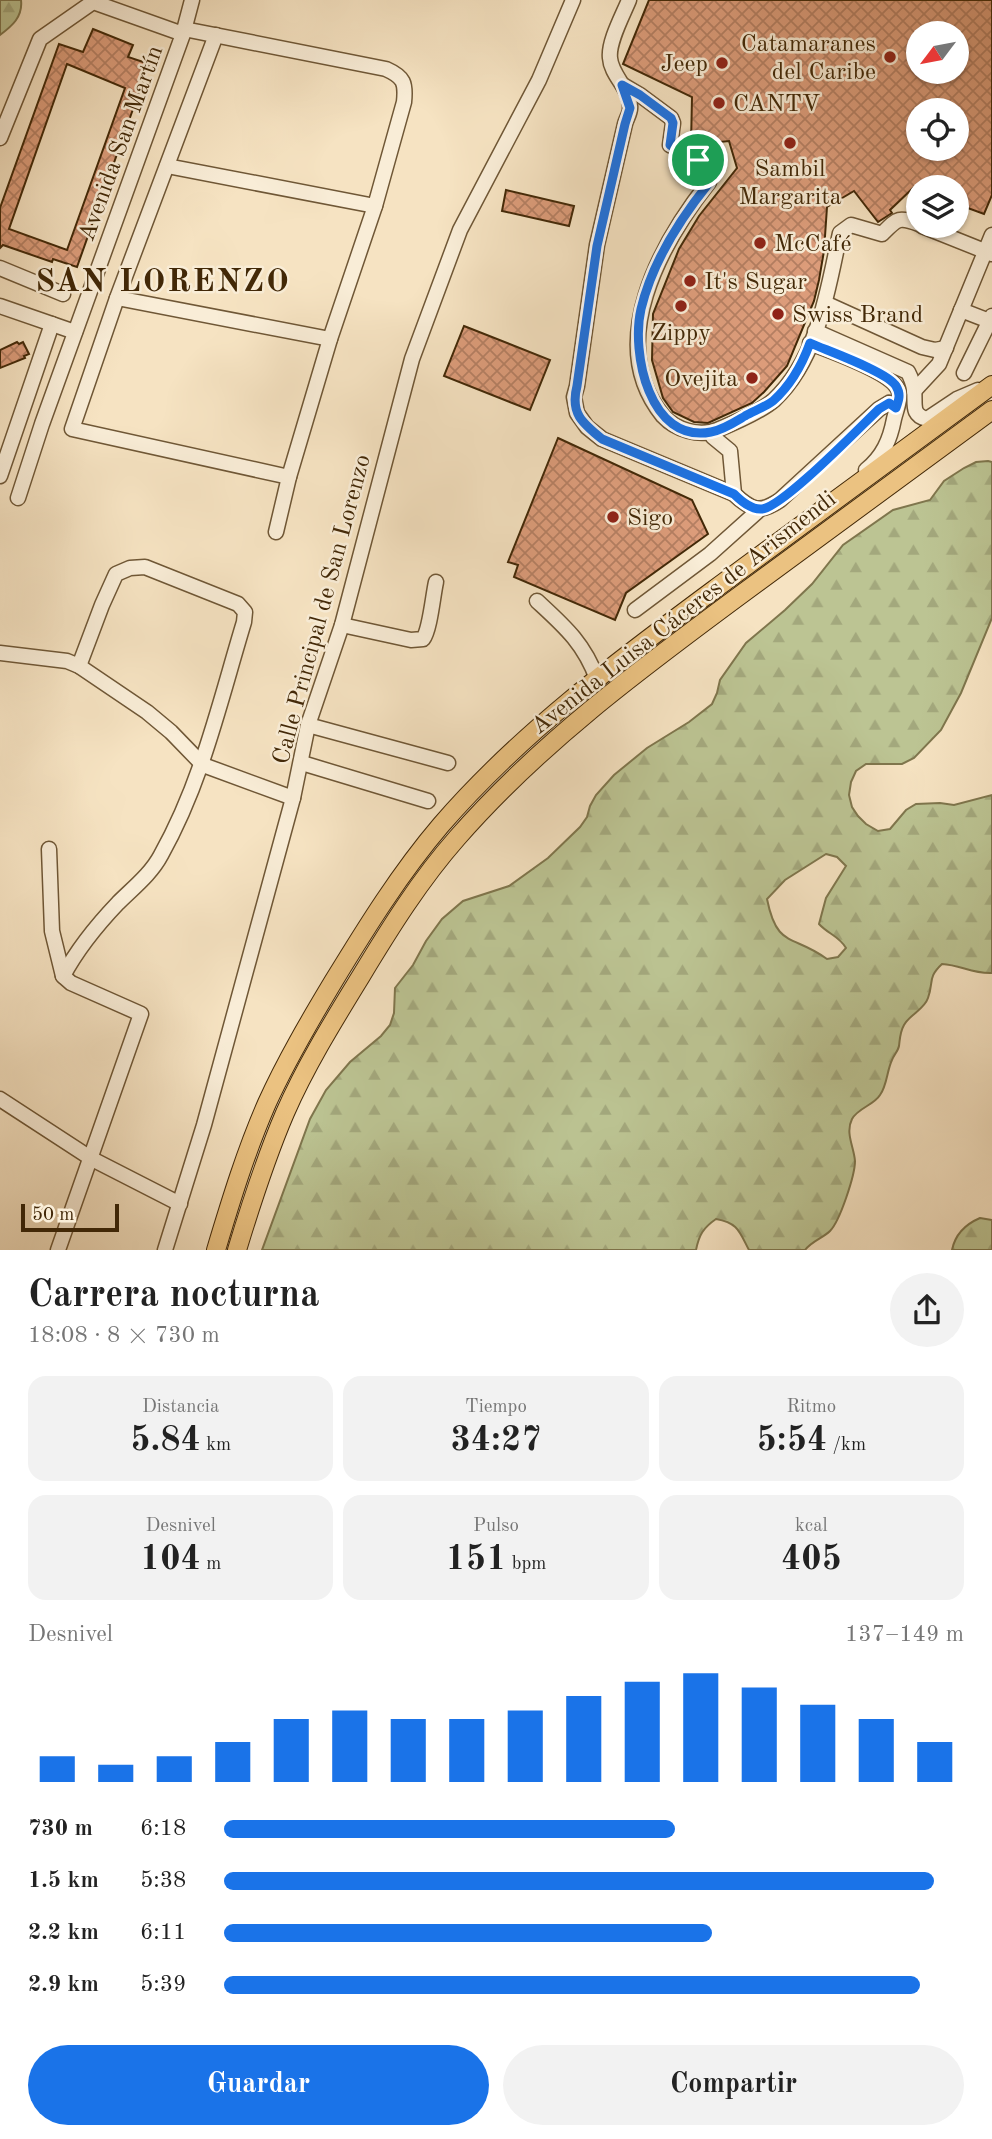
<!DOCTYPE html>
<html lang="es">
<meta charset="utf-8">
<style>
:root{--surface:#fff;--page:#f2f2f2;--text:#222;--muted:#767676;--accent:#1a73e8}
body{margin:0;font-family:"Old Standard TT",serif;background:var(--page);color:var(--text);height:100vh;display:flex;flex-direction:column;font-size:26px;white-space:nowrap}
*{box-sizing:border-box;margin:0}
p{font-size:23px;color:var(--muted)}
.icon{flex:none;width:38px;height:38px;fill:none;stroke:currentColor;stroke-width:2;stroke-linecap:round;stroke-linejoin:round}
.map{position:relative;height:1250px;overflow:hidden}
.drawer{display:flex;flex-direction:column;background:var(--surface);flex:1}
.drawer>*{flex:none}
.needle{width:46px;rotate:238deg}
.tools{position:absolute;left:906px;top:21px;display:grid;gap:14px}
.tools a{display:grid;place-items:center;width:63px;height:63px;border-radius:50%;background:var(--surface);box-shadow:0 2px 5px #0004;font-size:35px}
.scale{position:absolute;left:21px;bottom:18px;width:98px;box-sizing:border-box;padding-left:7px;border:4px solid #422807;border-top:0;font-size:19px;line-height:24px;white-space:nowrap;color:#422807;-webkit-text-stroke:5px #f9edd7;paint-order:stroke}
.pin{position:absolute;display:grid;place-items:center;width:60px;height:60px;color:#fff;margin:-30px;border:4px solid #fff;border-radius:50%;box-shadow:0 2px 7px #0007}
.round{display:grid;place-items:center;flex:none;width:74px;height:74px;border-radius:37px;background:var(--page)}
.overview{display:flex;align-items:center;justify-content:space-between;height:119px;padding:0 28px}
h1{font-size:38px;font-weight:600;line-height:52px}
.stats{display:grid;grid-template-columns:repeat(3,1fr);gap:10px;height:119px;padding:7px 28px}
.stats div{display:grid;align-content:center;border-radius:18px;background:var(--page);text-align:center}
.stats b{font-size:35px;font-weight:600}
.stats small{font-size:19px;font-weight:400}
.stats p{font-size:19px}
.chart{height:196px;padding:14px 28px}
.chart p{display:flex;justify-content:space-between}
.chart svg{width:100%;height:126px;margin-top:7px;stroke:var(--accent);stroke-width:6}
.cta{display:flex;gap:14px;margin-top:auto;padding:14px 28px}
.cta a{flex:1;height:80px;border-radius:42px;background:var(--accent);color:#fff;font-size:28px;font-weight:600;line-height:80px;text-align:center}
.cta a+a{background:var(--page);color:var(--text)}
ul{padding:0 28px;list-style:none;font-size:23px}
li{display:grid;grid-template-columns:112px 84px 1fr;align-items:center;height:52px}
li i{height:18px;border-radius:9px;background:var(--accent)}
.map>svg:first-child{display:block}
.forest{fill:url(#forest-firs);stroke:#7f764d;stroke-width:2;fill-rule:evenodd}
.building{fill:url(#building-cross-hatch);stroke:#422807;stroke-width:2;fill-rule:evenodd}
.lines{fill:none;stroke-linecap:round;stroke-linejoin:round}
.minor-casing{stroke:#6f5736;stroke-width:17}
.major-casing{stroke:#422807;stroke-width:20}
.minor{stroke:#f9edd7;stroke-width:14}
.major{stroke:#ebc281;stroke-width:18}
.route-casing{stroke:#fff;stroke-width:14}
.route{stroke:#1a73e8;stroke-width:9}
.poi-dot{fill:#8f2418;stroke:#f9edd7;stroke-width:2.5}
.labels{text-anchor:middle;stroke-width:5;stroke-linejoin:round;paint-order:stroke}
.poi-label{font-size:24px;fill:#422807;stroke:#f9edd7;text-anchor:start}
.street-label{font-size:24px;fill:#422807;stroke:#f9edd7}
.district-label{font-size:32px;font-weight:bold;letter-spacing:2px;fill:#422807;stroke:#f9edd7}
</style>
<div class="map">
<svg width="992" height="1250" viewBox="0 0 992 1250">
<defs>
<pattern id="forest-firs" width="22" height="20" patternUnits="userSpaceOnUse" patternTransform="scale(1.75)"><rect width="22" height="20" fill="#bcc493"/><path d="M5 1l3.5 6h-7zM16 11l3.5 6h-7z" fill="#a3a87d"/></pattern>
<pattern id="building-cross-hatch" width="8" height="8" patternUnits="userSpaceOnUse" patternTransform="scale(1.75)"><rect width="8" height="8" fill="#dc9c7a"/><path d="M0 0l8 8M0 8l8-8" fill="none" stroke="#b47f62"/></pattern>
</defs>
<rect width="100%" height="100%" fill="#f6e3c2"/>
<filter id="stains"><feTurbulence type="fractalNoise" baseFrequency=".00286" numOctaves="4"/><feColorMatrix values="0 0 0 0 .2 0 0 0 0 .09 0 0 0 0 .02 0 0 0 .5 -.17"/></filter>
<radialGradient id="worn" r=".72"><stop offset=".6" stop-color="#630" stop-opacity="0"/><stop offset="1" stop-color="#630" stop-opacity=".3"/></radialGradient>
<g class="forest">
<path d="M 0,0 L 21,0 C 23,17 12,26 0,35 Z"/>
<path d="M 988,461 L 992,462 L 992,618 L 961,693 L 941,730 L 914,758 L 902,764 L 866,764 L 856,771 L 851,782 L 849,795 L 852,807 L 858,816 L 866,824 L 878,831 L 890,829 L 906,810 L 916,804 L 940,803 L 954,805 L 992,795 L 992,973 C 972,974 961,965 942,964 C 927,978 934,982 928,998 C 924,1010 910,1014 904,1025 C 900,1032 900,1038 899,1046 C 898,1051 894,1055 892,1060 C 887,1070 887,1086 880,1095 C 874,1105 858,1108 852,1119 C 845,1133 854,1147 855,1161 C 855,1175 840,1221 830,1231 C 823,1238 812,1241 805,1250 L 749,1250 C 739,1231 738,1223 716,1219 C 703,1228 699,1235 696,1250 L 262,1250 L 310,1119 L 326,1090 L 350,1062 L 381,1036 L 390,1025 L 394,1013 L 395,988 L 413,965 L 426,941 L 442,919 L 463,901 L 509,886 L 548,858 L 580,827 L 587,817 L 590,806 L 596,795 L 614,775 L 647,748 L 689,722 L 712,704 L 717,693 L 720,680 L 746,643 L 785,610 L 812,584 L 843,545 L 893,510 L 930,500 L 944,481 L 964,468 L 976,462 ZM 826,854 L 837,857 L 846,866 L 826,898 L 819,924 C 828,934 839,936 846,948 L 838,957 L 827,959 C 793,934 777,949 767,899 L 785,880 Z"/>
<path d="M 980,1218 L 992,1220 L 992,1250 L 952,1250 C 955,1235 966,1224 980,1218 Z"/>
</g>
<g class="building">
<path d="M 649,0 L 992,0 L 992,195 L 984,214 L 957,204 L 957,187 L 919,187 L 919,190 L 913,188 L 890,210 L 892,213 L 878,222 L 854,191 L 827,207 L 824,251 L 819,280 L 814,301 L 787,366 L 764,392 L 752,403 L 708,423 L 694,422 L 673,412 L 663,398 L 652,360 L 653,314 L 679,249 L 699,216 L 737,168 L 729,141 L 691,145 L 692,97 L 623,64 ZM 919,33 L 957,33 L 957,72 L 919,72 ZM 919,110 L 957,110 L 957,149 L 919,149 Z"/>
<path d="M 93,29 L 133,45 L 128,57 L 149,64 L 77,267 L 53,259 L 52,262 L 3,245 L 0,248 L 0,208 L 59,44 L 83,52 ZM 67,64 L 125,88 L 67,250 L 9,229 Z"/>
<path d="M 506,190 L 574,206 L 569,226 L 502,211 Z"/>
<path d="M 464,326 L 550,360 L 530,410 L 444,376 Z"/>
<path d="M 17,342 L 19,344 L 23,342 L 29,354 L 24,356 L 25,358 L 0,368 L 0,350 Z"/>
<path d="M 558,438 L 692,500 L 708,534 L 626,593 L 615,620 L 514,577 L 518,565 L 508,562 Z"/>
</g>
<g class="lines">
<g class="minor-casing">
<g id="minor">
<path d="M 629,0 C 623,15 608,42 610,58 C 611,76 632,90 630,109 C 630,113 626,120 625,124 L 597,245 L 577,386 L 574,397 L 577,413 L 587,427 L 602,439 L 734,494 C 751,510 760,514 780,500 L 879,409 L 889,403 L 896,408"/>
<path d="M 184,29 L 386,69 C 404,77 406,83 404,102 L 375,206 L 330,339 L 289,477 L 276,532"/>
<path d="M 216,35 L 117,298 L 72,429 L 289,477"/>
<path d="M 623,85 L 640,95 L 671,118 L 673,123 L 670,145 C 686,154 713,161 709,182 C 661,243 604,344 663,416 C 676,430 699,437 717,430 C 734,423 760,412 774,400 C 818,359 828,289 840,233 L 851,225 L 882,234 C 897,219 898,216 919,224"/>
<path d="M 0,138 L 40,39 L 93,2 L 183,34"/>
<path d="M 167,166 L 375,206"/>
<path d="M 922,226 L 992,254"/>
<path d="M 0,268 L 63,294"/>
<path d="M 117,298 L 330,339"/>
<path d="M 825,303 L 922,347 L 935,350 L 946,348"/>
<path d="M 0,306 L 75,332"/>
<path d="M 961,310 L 992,322"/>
<path d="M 815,331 L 908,372 C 911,378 913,383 914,389 C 916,403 910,415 927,419 L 957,399 L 978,390"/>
<path d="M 810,343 C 829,351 894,372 899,392 C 901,400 896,410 894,419 C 890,440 883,456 866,470"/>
<path d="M 964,373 L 992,316"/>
<path d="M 914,391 L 939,364 L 992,235"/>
<path d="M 711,433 L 713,437 L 730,451 L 734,494"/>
<path d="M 0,476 L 52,324"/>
<path d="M 18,498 L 42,424 L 183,34 L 192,0"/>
<path d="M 537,601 C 564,626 584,643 597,679"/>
<path d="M 635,610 L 710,554 L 759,510"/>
<path d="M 342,625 L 411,640 L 423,639 C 430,630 433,595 436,582"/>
<path d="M 0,653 L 67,661 L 79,666 L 147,712 L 171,732 L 203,765 L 293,798"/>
<path d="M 308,725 L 448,763"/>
<path d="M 302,763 L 428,801"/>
<path d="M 49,849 L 52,931 L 63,976 L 71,983 L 141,1014 L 58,1250"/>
<path d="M 63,976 C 78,948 97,925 118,903 C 133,888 151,874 161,855 C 202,782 220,701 244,622 L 245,612 L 238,604 L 145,567 L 130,568 L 116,574 L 102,605 L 79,666"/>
<path d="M 0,1099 L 92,1159 L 180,1204"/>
<path d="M 165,1250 L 204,1125 L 293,798 L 308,725 L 342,625 L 412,359 L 460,230 L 539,80 L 573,0"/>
</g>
</g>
<g class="major-casing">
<g id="major">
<path d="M 216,1250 C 231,1200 246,1151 267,1103 C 286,1061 309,1022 333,982 C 366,928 400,873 441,825 C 524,729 626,655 727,580 C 815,515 904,450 992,385"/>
<path d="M 237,1250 C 251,1204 266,1157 285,1113 C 306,1065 334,1020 361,976 C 390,928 420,880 457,838 C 539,744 639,670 739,596 C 824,534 908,472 992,410"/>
</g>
</g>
<use href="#minor" class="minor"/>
<use href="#major" class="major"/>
</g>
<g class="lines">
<g class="route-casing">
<path id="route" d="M 622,85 L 640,95 L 671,118 L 673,123 L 670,145 L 708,167 L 710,175 L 709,183 C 680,219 652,263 641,309 C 631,352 649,444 711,432 C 723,430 735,422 745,416 C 754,411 765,407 773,401 C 791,385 802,365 810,343 C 828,351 888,372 896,386 C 901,394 899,400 896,408 L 889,403 L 879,409 C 859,428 783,507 762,509 C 752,510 741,501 734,494 L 602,439 C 582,423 570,413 577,386 L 597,246 L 625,124 L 630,108 Z"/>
</g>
<use href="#route" class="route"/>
</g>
<g class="poi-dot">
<circle cx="890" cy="57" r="7"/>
<circle cx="722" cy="63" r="7"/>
<circle cx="719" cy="103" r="7"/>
<circle cx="790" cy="143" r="7"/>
<circle cx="760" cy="243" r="7"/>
<circle cx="690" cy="281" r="7"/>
<circle cx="681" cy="306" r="7"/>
<circle cx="778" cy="314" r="7"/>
<circle cx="752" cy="378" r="7"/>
<circle cx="613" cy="517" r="7"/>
</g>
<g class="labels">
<g class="poi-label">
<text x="876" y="51" text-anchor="end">Catamaranes<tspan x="876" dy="28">del Caribe</tspan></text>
<text x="708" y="71" text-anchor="end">Jeep</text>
<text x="733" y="111">CANTV</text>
<text x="790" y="176" text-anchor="middle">Sambil<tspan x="790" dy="28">Margarita</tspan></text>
<text x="774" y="251">McCafé</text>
<text x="704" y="289">It's Sugar</text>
<text x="792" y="322">Swiss Brand</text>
<text x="681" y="340" text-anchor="middle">Zippy</text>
<text x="738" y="386" text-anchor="end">Ovejita</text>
<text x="627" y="525">Sigo</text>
</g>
<g class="street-label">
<text transform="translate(120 143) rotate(-70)" y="8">Avenida San Martín</text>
<text transform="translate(321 609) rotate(-75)" y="8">Calle Principal de San Lorenzo</text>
<text transform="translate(683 612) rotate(-38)" y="8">Avenida Luisa Cáceres de Arismendi</text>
</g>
<g class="district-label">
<text x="163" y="291">SAN LORENZO</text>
</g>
</g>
<rect width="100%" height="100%" filter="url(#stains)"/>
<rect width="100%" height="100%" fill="url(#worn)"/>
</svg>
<div class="tools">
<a><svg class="needle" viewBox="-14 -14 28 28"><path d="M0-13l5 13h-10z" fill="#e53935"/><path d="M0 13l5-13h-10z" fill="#767676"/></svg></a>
<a><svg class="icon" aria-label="locate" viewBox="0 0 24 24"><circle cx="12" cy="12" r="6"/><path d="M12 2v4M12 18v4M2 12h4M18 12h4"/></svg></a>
<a><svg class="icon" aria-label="layers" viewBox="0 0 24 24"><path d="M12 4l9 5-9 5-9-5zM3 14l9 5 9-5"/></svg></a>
</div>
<div class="scale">50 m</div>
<div class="pin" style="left:698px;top:160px;background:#1e9e55"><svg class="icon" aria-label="arrive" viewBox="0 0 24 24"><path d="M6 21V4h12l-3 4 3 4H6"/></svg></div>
</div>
<section class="drawer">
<div class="overview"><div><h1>Carrera nocturna</h1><p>18:08 · 8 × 730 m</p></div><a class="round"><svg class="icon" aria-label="share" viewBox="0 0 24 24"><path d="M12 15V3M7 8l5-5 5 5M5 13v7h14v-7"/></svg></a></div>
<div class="stats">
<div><p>Distancia</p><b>5.84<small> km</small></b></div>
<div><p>Tiempo</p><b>34:27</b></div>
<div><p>Ritmo</p><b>5:54<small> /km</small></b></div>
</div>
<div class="stats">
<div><p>Desnivel</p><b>104<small> m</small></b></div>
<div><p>Pulso</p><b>151<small> bpm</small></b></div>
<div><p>kcal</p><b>405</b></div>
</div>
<div class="chart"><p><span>Desnivel</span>137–149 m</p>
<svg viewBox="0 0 160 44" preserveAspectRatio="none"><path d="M5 44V35M15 44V38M25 44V35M35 44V30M45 44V22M55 44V19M65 44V22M75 44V22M85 44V19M95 44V14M105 44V9M115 44V6M125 44V11M135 44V17M145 44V22M155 44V30"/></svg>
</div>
<ul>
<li><b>730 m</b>6:18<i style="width:61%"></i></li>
<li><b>1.5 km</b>5:38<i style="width:96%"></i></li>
<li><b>2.2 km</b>6:11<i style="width:66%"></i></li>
<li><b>2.9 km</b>5:39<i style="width:94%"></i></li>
</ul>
<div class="cta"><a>Guardar</a><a>Compartir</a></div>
</section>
